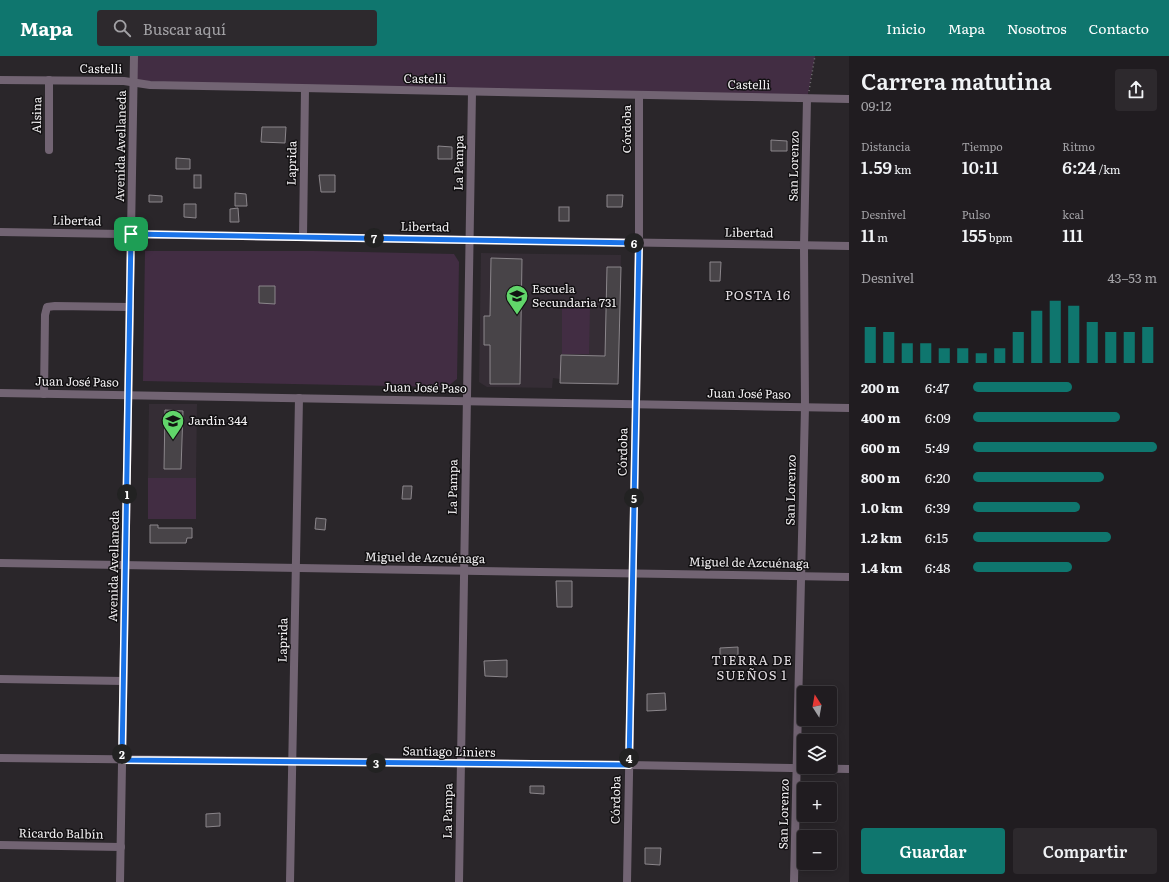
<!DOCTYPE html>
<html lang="es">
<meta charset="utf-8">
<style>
:root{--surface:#201c20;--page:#2d292d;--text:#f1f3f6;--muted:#a2a1a5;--line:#3d3a3e;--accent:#0f766e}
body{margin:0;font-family:Literata,serif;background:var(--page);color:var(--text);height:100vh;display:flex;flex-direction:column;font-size:15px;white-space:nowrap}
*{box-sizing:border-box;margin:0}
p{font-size:13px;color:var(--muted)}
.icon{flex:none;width:22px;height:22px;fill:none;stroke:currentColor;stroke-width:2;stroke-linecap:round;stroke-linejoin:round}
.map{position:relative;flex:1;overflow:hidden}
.drawer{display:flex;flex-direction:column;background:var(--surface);width:320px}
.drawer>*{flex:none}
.needle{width:26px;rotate:349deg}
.tools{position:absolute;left:797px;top:630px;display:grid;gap:8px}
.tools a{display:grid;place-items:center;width:40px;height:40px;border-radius:4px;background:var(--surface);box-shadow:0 2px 10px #0003,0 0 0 1px var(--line);font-size:20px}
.pin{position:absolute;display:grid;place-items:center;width:34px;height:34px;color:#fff;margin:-17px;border-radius:8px;box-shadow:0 2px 6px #0006}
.km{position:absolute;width:20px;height:20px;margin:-10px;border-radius:50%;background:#222;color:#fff;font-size:11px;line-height:20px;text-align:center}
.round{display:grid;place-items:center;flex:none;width:42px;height:42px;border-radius:4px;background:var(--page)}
.summary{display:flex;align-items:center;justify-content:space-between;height:68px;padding:0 12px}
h1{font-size:22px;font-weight:600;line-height:30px}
.stats{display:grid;grid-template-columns:repeat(3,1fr);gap:6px;height:68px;padding:4px 12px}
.stats div{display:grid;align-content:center}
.stats b{font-size:17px;font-weight:600}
.stats small{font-size:11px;font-weight:400}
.stats p{font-size:11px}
.chart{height:112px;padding:8px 12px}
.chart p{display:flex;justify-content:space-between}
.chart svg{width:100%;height:72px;margin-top:4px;stroke:var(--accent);stroke-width:6}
.action{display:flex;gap:8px;margin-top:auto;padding:8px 12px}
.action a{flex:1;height:46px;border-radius:4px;background:var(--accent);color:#fff;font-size:16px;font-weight:600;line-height:46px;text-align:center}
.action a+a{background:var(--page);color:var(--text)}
ul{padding:0 12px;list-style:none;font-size:13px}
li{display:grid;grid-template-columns:64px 48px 1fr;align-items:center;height:30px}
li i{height:10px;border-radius:5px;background:var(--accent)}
header{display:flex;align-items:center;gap:24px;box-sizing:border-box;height:56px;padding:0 20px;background:var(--accent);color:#fff}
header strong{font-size:19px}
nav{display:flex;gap:22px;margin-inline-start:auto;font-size:14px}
.search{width:280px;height:36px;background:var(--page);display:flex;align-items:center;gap:10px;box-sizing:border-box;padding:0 14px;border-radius:4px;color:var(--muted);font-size:15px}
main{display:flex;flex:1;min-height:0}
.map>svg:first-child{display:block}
.built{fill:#352d35}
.green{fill:#422d43}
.building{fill:#484448;stroke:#8b868b}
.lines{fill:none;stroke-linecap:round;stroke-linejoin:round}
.path{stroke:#767376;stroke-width:1.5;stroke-dasharray:1 3;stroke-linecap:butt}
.minor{stroke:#726473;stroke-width:8}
.route-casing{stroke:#fff;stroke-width:8}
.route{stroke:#1a73e8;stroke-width:5}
.labels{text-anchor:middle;stroke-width:3;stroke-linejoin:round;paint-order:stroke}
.street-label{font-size:12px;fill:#f1eff1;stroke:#121012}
.poi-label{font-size:12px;fill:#f1eff1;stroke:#121012;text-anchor:start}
.neighbourhood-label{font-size:13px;letter-spacing:1px;fill:#e2dde2;stroke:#121012}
</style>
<header>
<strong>Mapa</strong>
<div class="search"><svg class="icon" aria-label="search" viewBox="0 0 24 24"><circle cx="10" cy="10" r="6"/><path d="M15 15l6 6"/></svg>Buscar aquí</div>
<nav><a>Inicio</a><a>Mapa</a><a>Nosotros</a><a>Contacto</a></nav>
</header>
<main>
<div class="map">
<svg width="849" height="826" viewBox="0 0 849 826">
<rect width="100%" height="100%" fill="#2a262a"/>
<g class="built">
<path d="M 481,197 L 621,199 L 618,328 L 560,327 L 560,323 L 553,322 L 552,332 L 487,331 L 479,326 Z"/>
<path d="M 149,348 L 197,348 L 196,422 L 148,422 Z"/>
</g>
<g class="green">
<path d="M 134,0 L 815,0 L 807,43 L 134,27 Z"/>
<path d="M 145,195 L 314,195 L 454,198 L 459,206 L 457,323 L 447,331 L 143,325 Z"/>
<path d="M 562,251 L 590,251 L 589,298 L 562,298 Z"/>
<rect x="148" y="422" width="48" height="41"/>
</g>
<g class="building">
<path d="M 262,71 L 286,71 L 285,87 L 261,86 Z"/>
<path d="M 771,84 L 787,85 L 787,95 L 771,95 Z"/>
<path d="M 438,90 L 452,91 L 452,103 L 438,103 Z"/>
<path d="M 176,102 L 190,103 L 190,113 L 176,113 Z"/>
<rect x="194" y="119" width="7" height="13"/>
<path d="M 319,119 L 335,119 L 335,136 L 321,136 Z"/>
<path d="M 235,137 L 246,138 L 247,150 L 235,150 Z"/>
<path d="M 149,139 L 162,140 L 162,146 L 149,146 Z"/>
<path d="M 607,139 L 623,139 L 622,151 L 607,151 Z"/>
<path d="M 184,148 L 196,148 L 196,162 L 184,161 Z"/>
<rect x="559" y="151" width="10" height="14"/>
<path d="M 238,152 L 239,166 L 230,166 L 230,153 Z"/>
<path d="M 491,202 L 522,203 L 520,328 L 490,328 L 490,289 L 484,289 L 484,260 L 490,260 Z"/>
<path d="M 710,206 L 721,206 L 720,225 L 710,225 Z"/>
<path d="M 607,211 L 621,211 L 618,328 L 560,327 L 561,299 L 605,300 Z"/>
<path d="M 259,230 L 275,230 L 275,248 L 259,247 Z"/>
<path d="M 165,354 L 183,355 L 181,413 L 164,413 Z"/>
<path d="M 403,430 L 412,430 L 411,443 L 402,443 Z"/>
<path d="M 316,462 L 326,463 L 325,474 L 315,473 Z"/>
<path d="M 150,469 L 158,469 L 158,472 L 192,472 L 192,482 L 187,482 L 186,487 L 150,487 Z"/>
<path d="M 556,525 L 572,525 L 572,551 L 557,551 Z"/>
<path d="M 738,591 L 738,601 L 720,601 L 720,592 Z"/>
<path d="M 507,604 L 507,621 L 485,620 L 484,605 Z"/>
<path d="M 665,637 L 666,654 L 647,655 L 647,638 Z"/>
<path d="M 530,730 L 544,730 L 544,738 L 530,737 Z"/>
<path d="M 220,757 L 220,770 L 206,771 L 206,758 Z"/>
<path d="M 645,792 L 661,792 L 660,809 L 645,808 Z"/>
</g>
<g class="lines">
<path class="path" d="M 809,35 L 815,0"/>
<g class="minor">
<path d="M 0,24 L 124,25 L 150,29 L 849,43"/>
<path d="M 49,94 L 49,24"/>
<path d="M 0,176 L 849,190"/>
<path d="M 303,181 L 305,33"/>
<path d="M 0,337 L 849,352"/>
<path d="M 44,338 L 45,259 L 47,251 L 55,250 L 130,251"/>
<path d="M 0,507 L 849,521"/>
<path d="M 0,623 L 123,625"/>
<path d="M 0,702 L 629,709 L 849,713"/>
<path d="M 0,789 L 121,791"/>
<path d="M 120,826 L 134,0"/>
<path d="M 290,826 L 299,342"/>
<path d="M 459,826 L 472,36"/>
<path d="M 627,826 L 639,187 L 639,39"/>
<path d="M 794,826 L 805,351 L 804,190 L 807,43"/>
</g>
</g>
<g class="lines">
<g class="route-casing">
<path id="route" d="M 131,178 L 639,187 L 629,709 L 122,704 Z"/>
</g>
<use href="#route" class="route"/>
</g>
<defs>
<g id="school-pin" transform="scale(1.15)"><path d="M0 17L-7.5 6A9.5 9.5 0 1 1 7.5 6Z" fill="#61d56a" stroke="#121012"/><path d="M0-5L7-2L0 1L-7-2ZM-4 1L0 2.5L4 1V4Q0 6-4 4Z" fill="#111"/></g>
</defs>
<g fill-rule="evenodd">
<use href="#school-pin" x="517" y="240"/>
<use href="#school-pin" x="173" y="365"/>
</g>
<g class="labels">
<g class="street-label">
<text transform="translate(101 13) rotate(1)" y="4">Castelli</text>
<text transform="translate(425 23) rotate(1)" y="4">Castelli</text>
<text transform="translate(749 29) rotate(1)" y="4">Castelli</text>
<text transform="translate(37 59) rotate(-89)" y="4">Alsina</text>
<text transform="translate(627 73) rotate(-90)" y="4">Córdoba</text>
<text transform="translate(121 90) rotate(-89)" y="4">Avenida Avellaneda</text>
<text transform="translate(292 107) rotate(-89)" y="4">Laprida</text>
<text transform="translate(459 107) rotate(-89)" y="4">La Pampa</text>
<text transform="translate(794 110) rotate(-89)" y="4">San Lorenzo</text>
<text transform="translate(77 165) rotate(1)" y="4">Libertad</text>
<text transform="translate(425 171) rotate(1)" y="4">Libertad</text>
<text transform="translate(749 177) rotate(1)" y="4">Libertad</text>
<text transform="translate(77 326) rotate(1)" y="4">Juan José Paso</text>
<text transform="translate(425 332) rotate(1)" y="4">Juan José Paso</text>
<text transform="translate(749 338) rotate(1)" y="4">Juan José Paso</text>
<text transform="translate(623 396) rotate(-89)" y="4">Córdoba</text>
<text transform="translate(453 431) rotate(-89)" y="4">La Pampa</text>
<text transform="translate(791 434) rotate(-89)" y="4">San Lorenzo</text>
<text transform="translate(425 502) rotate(1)" y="4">Miguel de Azcuénaga</text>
<text transform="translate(749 507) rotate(1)" y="4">Miguel de Azcuénaga</text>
<text transform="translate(114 510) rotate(-89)" y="4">Avenida Avellaneda</text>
<text transform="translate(283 584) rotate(-89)" y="4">Laprida</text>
<text transform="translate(449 696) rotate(1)" y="4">Santiago Liniers</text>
<text transform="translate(616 744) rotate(-89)" y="4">Córdoba</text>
<text transform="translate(448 755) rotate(-89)" y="4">La Pampa</text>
<text transform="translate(784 758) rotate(-89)" y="4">San Lorenzo</text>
<text transform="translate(61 778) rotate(1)" y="4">Ricardo Balbín</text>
</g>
<g class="poi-label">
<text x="532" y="237">Escuela<tspan x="532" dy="14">Secundaria 731</tspan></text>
<text x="188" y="369">Jardín 344</text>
</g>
<g class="neighbourhood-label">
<text x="758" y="244">POSTA 16</text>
<text x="752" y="609">TIERRA DE<tspan x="752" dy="15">SUEÑOS 1</tspan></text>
</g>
</g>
</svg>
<div class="tools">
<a><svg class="needle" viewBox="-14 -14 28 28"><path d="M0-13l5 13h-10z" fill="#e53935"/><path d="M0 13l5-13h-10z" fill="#a2a1a5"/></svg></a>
<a><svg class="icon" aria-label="layers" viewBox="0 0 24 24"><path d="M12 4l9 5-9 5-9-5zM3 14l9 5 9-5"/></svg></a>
<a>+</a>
<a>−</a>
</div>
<div class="pin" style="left:131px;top:178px;background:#1e9e55"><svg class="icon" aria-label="arrive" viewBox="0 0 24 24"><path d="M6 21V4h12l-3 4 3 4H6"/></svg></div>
<b class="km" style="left:127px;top:438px">1</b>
<b class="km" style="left:122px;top:698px">2</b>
<b class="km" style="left:376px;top:707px">3</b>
<b class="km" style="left:629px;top:702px">4</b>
<b class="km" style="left:634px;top:442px">5</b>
<b class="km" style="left:634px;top:187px">6</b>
<b class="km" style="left:374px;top:182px">7</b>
</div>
<section class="drawer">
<div class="summary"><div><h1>Carrera matutina</h1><p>09:12</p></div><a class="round"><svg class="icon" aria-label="share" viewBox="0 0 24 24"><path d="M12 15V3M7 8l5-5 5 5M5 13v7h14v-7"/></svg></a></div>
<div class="stats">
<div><p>Distancia</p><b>1.59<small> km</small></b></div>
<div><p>Tiempo</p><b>10:11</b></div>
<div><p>Ritmo</p><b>6:24<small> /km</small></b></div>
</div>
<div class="stats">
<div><p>Desnivel</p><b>11<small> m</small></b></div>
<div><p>Pulso</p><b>155<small> bpm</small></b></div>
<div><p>kcal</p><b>111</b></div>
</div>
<div class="chart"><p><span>Desnivel</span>43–53 m</p>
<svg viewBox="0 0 160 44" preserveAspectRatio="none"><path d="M5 44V22M15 44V25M25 44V32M35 44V32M45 44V35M55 44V35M65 44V38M75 44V35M85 44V25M95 44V12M105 44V6M115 44V9M125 44V19M135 44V25M145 44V25M155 44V22"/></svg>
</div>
<ul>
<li><b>200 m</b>6:47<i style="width:54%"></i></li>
<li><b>400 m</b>6:09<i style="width:80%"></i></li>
<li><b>600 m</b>5:49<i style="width:100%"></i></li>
<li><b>800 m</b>6:20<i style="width:71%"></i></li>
<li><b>1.0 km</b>6:39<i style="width:58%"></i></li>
<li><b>1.2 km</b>6:15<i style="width:75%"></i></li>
<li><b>1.4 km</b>6:48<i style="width:54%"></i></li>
</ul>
<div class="action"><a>Guardar</a><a>Compartir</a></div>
</section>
</main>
